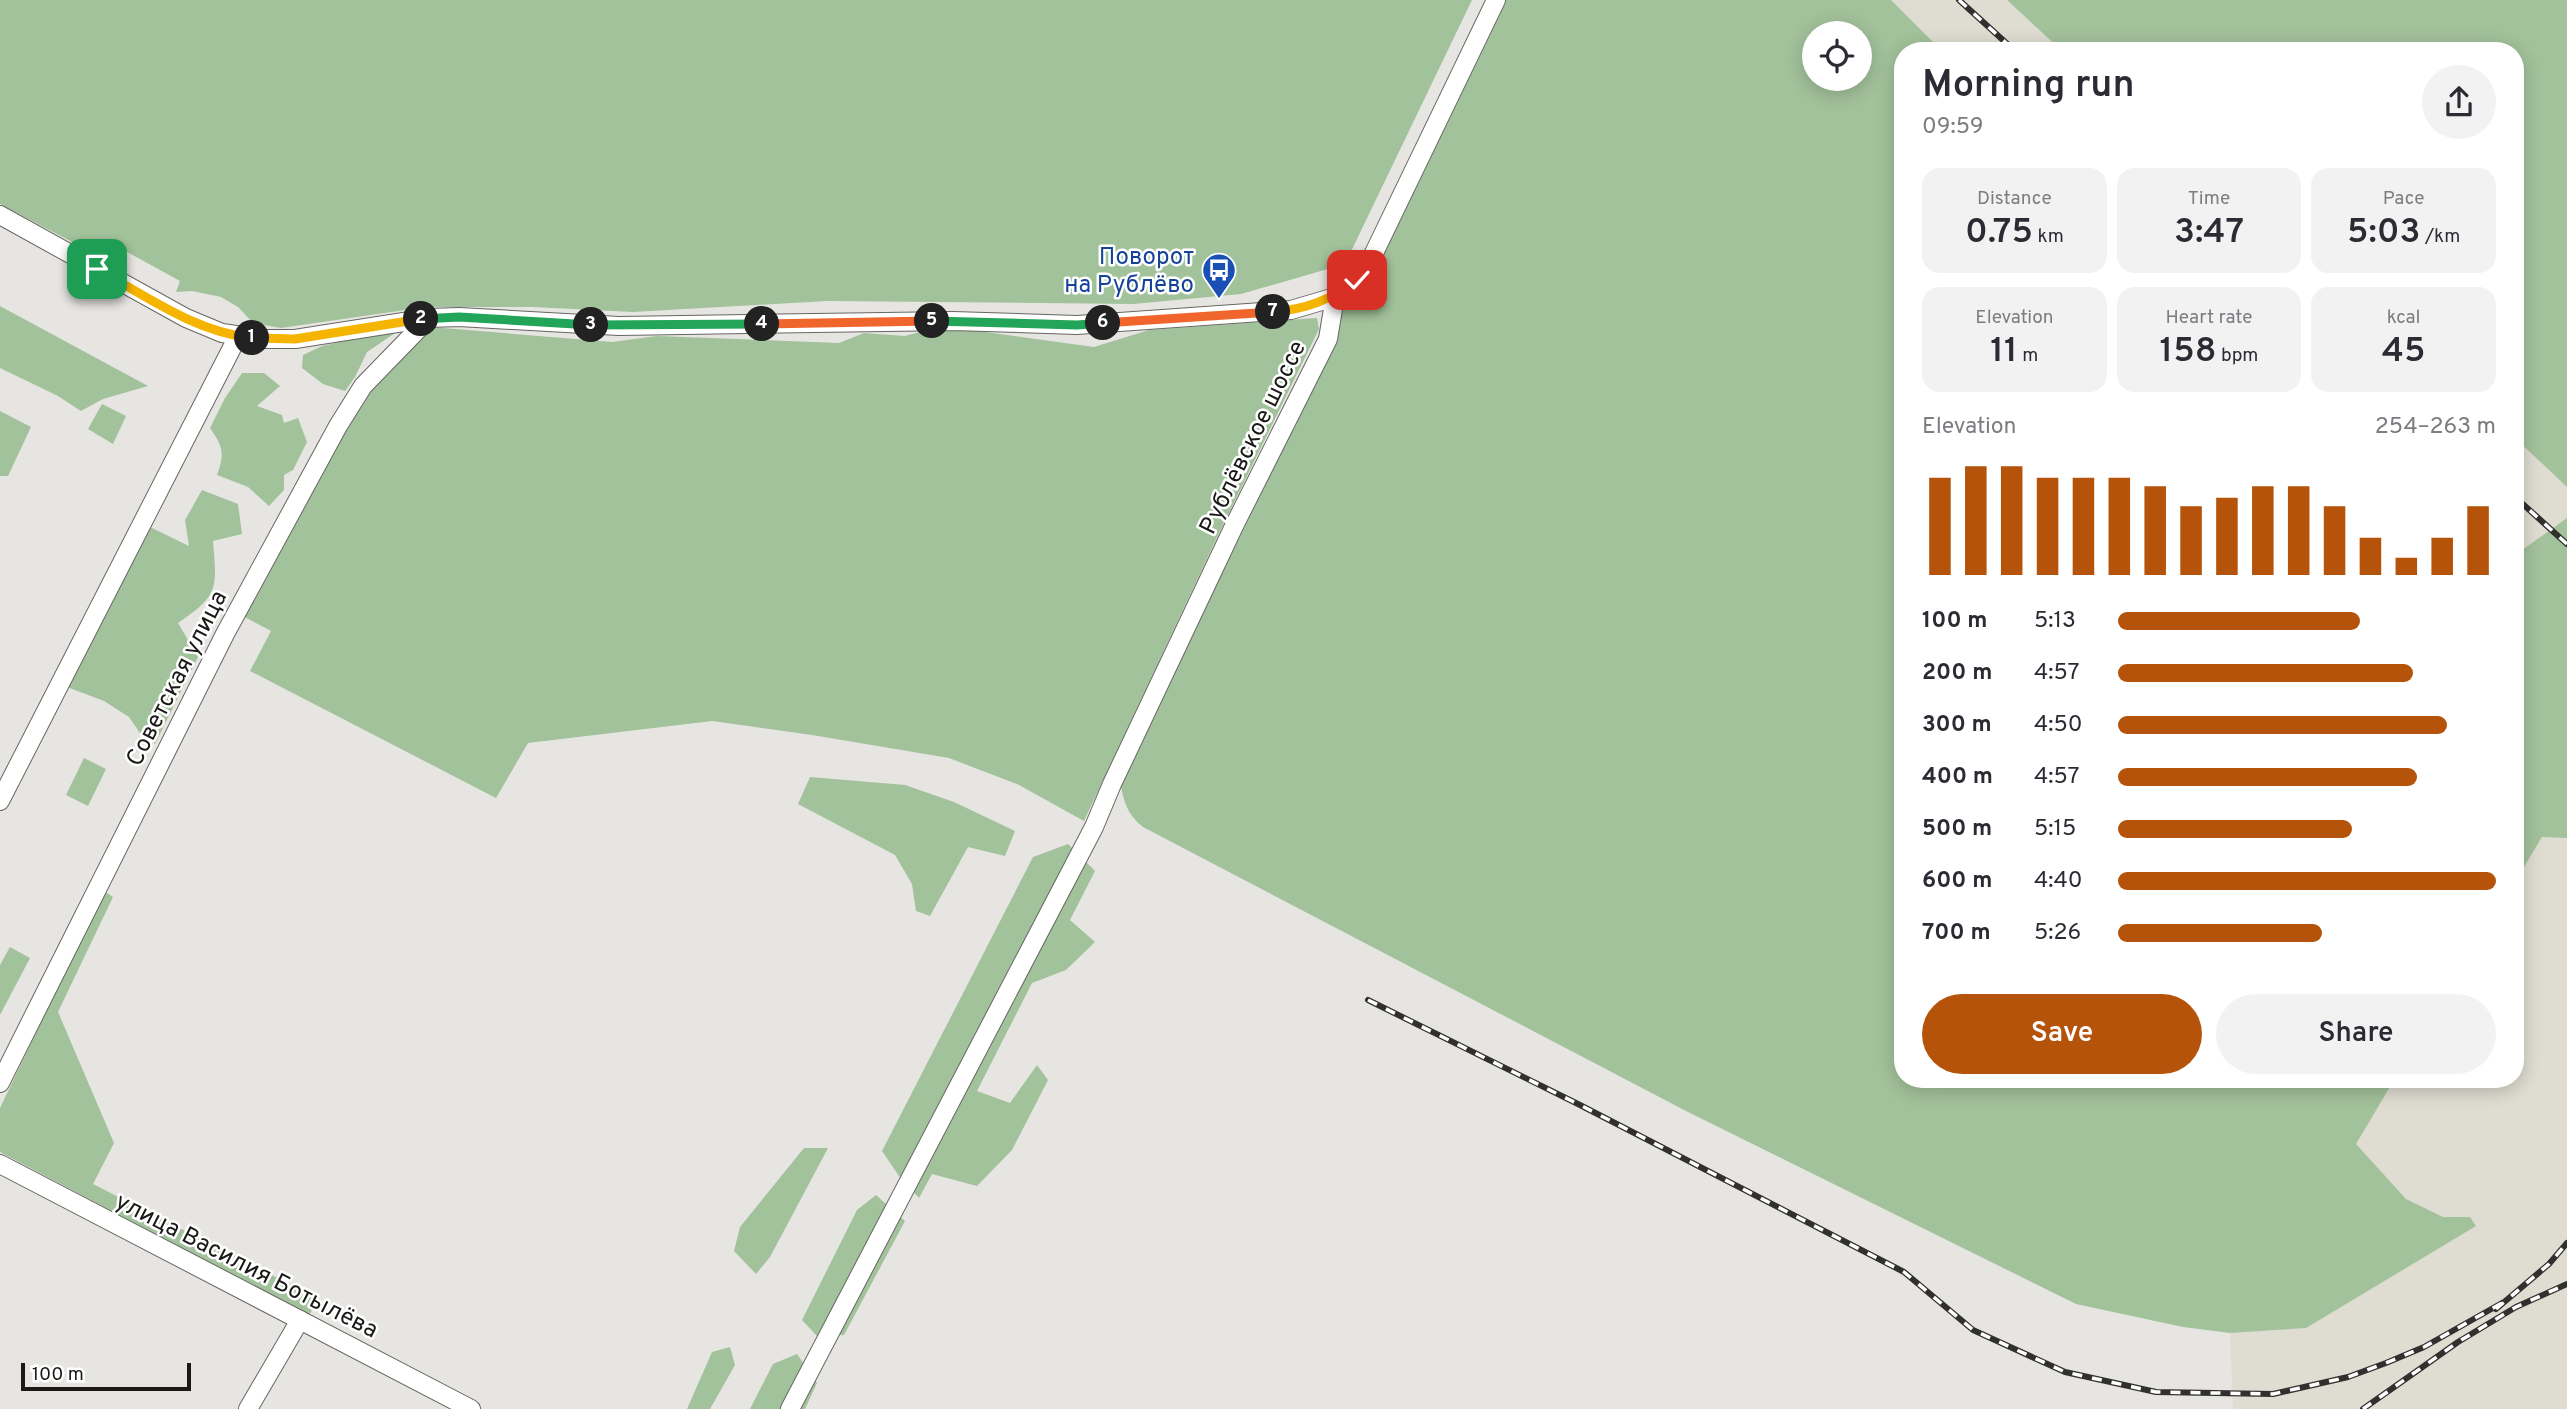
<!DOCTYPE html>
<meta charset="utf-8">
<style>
:root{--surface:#fff;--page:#f2f2f3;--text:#2b2b33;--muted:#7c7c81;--accent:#b45309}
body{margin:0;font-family:Overpass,sans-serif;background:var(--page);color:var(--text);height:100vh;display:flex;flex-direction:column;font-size:26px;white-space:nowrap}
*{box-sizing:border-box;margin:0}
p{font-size:23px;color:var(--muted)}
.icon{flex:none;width:38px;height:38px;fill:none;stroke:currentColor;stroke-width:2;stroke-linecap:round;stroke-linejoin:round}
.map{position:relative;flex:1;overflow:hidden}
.sheet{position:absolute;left:1894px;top:42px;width:630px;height:1046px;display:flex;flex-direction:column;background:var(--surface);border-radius:28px;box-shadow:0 4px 18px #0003}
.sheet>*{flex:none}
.tools{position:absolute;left:1802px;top:21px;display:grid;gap:14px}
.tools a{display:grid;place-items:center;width:70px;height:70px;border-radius:50%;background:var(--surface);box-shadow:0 4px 18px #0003;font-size:35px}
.scale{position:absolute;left:21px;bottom:18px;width:170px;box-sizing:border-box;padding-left:7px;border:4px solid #1a1918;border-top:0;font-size:19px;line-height:24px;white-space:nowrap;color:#1a1918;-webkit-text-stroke:5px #fff;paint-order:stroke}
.pin{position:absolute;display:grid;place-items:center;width:60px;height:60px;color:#fff;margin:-30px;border-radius:14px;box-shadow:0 4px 10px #0006}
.km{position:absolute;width:35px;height:35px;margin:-18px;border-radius:50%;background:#222;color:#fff;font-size:19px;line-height:35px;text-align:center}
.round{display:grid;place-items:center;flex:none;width:74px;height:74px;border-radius:37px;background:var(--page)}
.summary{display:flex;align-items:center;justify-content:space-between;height:119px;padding:0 28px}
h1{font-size:38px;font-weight:600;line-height:52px}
.metrics{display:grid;grid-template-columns:repeat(3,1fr);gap:10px;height:119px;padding:7px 28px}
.metrics div{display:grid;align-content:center;border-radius:18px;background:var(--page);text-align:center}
.metrics b{font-size:35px;font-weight:600}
.metrics small{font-size:19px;font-weight:400}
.metrics p{font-size:19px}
.chart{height:196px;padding:14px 28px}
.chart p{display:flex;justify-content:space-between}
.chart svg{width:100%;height:126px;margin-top:7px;stroke:var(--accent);stroke-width:6}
.cta{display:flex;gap:14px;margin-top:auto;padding:14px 28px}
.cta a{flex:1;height:80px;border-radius:42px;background:var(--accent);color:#fff;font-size:28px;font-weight:600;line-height:80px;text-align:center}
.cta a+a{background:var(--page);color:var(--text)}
ul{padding:0 28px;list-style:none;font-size:23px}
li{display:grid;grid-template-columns:112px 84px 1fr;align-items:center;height:52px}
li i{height:18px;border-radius:9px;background:var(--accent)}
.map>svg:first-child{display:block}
.built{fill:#dfdcd1}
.green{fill:#a2c29b;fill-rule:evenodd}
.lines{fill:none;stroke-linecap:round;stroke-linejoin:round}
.minor-casing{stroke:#676663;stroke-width:20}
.minor{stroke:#fff;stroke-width:18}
.rail-casing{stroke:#31302f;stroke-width:6}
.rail{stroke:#fff;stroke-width:3.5;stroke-dasharray:10;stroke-linecap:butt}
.split-1-casing{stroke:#fff;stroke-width:14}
.split-2-casing{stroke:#fff;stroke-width:14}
.split-3-casing{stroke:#fff;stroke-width:14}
.split-4-casing{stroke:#fff;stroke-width:14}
.split-5-casing{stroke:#fff;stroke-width:14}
.split-6-casing{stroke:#fff;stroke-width:14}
.split-7-casing{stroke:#fff;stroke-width:14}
.split-8-casing{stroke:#fff;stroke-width:14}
.split-1{stroke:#f5b400;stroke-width:9}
.split-2{stroke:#f5b400;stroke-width:9}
.split-3{stroke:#22a559;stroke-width:9}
.split-4{stroke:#22a559;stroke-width:9}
.split-5{stroke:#f0652b;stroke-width:9}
.split-6{stroke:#22a559;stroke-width:9}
.split-7{stroke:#f0652b;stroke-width:9}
.split-8{stroke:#f5b400;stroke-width:9}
.labels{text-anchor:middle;stroke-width:5;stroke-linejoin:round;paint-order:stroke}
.transit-label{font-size:24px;fill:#164399;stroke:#fff;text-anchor:end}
.street-label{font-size:24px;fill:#1a1918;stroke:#fff}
</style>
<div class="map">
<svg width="2567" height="1409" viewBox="0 0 2567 1409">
<rect width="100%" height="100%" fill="#e6e5e2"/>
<g class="built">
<path d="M 1891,0 L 2007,0 L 2062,51 L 1942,51 Z"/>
<path d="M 2515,438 L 2567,487 L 2567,518 L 2515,555 Z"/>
<path d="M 2542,837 L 2567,838 L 2567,1409 L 2233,1409 L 2230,1333 L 2306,1328 L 2470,1217 L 2443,1217 L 2406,1199 L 2355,1144 L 2394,1080 L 2515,1080 L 2515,882 Z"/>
</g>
<g class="green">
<path d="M 0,0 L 1472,0 L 1345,264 L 1241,294 L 1133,304 L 827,301 L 633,312 L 533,307 L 426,307 L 281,328 L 253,323 L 238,307 L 221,297 L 192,291 L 176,292 L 180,281 L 107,241 L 95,254 L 0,204 Z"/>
<path d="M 1503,0 L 1891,0 L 1942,51 L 1902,51 L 1902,1080 L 2394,1080 L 2356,1144 L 2406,1199 L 2443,1217 L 2470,1217 L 2476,1226 L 2306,1328 L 2230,1333 L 2183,1327 L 2076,1304 L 1688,1112 L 1143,827 C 1127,814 1124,802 1120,782 L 1334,344 L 1345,301 L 1360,292 L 1368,276 ZM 1815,33 L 1860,33 L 1860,79 L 1815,79 Z"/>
<path d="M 2007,0 L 2567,0 L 2567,487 L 2515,438 L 2515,51 L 2062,51 Z"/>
<path d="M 0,306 L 148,386 L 103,399 L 81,411 L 58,396 L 0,368 Z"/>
<path d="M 1317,318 L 1319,329 L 1219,533 L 1084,821 L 1019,785 L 949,758 L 812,735 L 712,721 L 528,743 L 496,798 L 250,671 L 271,631 L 241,615 L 348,421 L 366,394 L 431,327 L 612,342 L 657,336 L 839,343 L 864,333 L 905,336 L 942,326 L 1094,347 L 1149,330 Z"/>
<path d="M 404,327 L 367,352 L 355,377 L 345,391 L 323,384 L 302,368 L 303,355 L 322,346 Z"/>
<path d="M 242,373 L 264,373 L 280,386 L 257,406 L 282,415 L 284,423 L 298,418 L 307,442 L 293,470 L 284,475 L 284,490 L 269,506 L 248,487 L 217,475 C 225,453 223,447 210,428 L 225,398 Z"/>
<path d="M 102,404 L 126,416 L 113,444 L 88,429 Z"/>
<path d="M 0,411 L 31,427 L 8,476 L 0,476 Z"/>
<path d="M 202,490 L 238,504 L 242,534 L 213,541 C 217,589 219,595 178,623 L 198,657 L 155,744 L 140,733 L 129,717 L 104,701 L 67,687 L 150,527 L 189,546 L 185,520 Z"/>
<path d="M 2567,518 L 2567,838 L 2542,837 L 2515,882 L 2515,555 Z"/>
<path d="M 84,758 L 106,769 L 88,806 L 66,795 Z"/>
<path d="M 810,777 L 905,785 L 954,802 L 1015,831 L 1005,856 L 968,847 L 930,916 L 916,911 L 912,884 L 895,855 L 798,804 Z"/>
<path d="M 1068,844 L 1095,871 L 1070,920 L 1095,942 L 1066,970 L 1032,983 L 977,1091 L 1010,1103 L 1037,1065 L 1048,1080 L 1012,1150 L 977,1186 L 932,1174 L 919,1198 L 899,1176 L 882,1151 L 1033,857 Z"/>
<path d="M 104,891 L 113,897 L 58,1012 L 114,1143 L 93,1184 L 319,1299 L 309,1315 L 0,1152 L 0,1108 Z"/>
<path d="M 10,947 L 30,958 L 0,1015 L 0,965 Z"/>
<path d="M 804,1148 L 828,1148 L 770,1257 L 756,1274 L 734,1251 L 740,1227 Z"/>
<path d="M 876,1195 L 905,1221 L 844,1335 L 817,1336 L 802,1320 L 857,1210 Z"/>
<path d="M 730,1347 L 735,1365 L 710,1409 L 687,1409 L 712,1352 Z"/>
<path d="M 797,1354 L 817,1383 L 805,1409 L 750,1409 L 773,1364 Z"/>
</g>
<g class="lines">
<g class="minor-casing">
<g id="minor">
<path d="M 0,215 L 186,318 L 222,333 L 265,339 L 295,339 L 429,318 L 459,317 L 619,326 L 953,321 L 1077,325 L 1291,310 L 1335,297 L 1357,280 L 1374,253 L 1496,0"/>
<path d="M 0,801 L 238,336"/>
<path d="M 0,1083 L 225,634 L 338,426 L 363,386 L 429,318"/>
<path d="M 0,1164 L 471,1409"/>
<path d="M 248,1409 L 300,1320"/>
<path d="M 790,1409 L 1094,827 L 1112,784 L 1235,524 L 1328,339 L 1335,297"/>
</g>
</g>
<use href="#minor" class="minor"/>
<g class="rail-casing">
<g id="rail">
<path d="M 1959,0 L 2015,51"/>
<path d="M 2515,497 L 2567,544"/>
<path d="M 1368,1000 L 1580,1105 L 1904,1272 L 1973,1330 L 2065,1372 L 2156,1392 L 2273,1394 L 2348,1377 L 2386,1363 L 2424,1347 L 2502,1303"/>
<path d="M 2496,1309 L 2549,1264 L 2567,1243"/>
<path d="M 2363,1409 L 2458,1342 L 2516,1307 L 2567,1284"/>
</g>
</g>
<use href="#rail" class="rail"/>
</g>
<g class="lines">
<g class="split-1-casing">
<path id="split-1" d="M 97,269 C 146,296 195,332 252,338"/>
</g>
<g class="split-2-casing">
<path id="split-2" d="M 252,338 L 295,339 L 421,319"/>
</g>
<g class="split-3-casing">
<path id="split-3" d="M 421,319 L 459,317 L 591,325"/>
</g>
<g class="split-4-casing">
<path id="split-4" d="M 591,325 L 762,324"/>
</g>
<g class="split-5-casing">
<path id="split-5" d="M 762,324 L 932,321"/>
</g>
<g class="split-6-casing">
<path id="split-6" d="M 932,321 L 1077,325 L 1103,323"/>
</g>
<g class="split-7-casing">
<path id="split-7" d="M 1103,323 L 1273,312"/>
</g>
<g class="split-8-casing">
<path id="split-8" d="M 1273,312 C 1307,309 1330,300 1357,280"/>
</g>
<use href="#split-1" class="split-1"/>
<use href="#split-2" class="split-2"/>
<use href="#split-3" class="split-3"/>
<use href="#split-4" class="split-4"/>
<use href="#split-5" class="split-5"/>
<use href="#split-6" class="split-6"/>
<use href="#split-7" class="split-7"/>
<use href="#split-8" class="split-8"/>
</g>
<defs>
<g id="bus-pin" transform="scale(1.75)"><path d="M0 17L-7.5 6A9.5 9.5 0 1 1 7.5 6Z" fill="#1a4fb4" stroke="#fff"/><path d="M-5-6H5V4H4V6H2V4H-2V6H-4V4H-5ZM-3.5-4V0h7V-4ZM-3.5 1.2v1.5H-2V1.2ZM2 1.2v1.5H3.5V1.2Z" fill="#fff"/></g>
</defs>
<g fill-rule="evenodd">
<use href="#bus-pin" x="1219" y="270"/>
</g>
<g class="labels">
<g class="transit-label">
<text x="1194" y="264">Поворот<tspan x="1194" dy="28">на Рублёво</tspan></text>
</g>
<g class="street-label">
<text transform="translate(1252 437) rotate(-64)" y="8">Рублёвское шоссе</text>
<text transform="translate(176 678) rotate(-63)" y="8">Советская улица</text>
<text transform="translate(247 1265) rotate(27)" y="8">улица Василия Ботылёва</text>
</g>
</g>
</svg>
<div class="tools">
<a><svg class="icon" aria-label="locate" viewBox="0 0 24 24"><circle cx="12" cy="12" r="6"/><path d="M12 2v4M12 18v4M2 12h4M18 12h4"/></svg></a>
</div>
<div class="scale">100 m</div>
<div class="pin" style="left:97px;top:269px;background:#1e9e55"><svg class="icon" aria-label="arrive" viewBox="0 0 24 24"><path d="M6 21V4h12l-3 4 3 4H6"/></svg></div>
<div class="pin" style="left:1357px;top:280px;background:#d93025"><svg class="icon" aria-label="check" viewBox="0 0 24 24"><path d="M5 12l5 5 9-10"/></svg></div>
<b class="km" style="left:252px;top:338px">1</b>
<b class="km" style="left:421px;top:319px">2</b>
<b class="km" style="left:591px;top:325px">3</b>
<b class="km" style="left:762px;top:324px">4</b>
<b class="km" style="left:932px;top:321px">5</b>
<b class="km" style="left:1103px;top:323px">6</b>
<b class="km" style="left:1273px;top:312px">7</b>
<section class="sheet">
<div class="summary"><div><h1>Morning run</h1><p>09:59</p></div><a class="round"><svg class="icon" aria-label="share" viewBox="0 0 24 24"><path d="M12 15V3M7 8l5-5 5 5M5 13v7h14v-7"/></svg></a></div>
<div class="metrics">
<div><p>Distance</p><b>0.75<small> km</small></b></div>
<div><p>Time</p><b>3:47</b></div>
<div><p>Pace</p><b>5:03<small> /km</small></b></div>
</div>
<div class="metrics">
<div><p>Elevation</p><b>11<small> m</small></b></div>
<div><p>Heart rate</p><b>158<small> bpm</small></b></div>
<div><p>kcal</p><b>45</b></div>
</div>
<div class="chart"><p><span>Elevation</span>254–263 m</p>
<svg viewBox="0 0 160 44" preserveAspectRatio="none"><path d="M5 44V10M15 44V6M25 44V6M35 44V10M45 44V10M55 44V10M65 44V13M75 44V20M85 44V17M95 44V13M105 44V13M115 44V20M125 44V31M135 44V38M145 44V31M155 44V20"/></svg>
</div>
<ul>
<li><b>100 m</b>5:13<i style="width:64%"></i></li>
<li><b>200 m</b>4:57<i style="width:78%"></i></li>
<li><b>300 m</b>4:50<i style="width:87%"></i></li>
<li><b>400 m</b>4:57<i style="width:79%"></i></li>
<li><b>500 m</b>5:15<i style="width:62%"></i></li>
<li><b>600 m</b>4:40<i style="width:100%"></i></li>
<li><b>700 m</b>5:26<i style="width:54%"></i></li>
</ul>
<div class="cta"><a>Save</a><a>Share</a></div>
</section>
</div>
